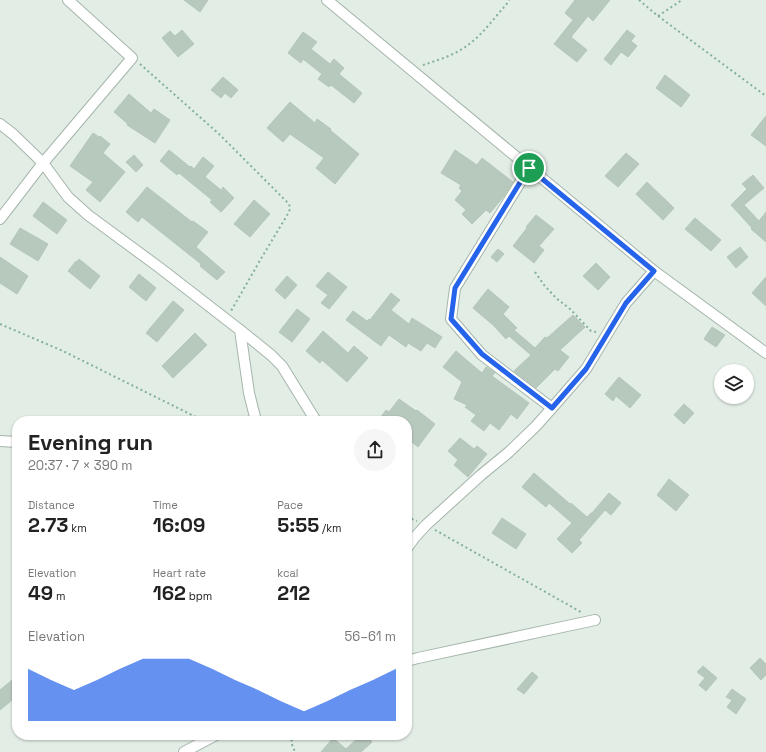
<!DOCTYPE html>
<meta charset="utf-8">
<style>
:root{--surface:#fff;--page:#f6f6f6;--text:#222;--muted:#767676;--accent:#2563eb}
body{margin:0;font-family:"Space Grotesk",sans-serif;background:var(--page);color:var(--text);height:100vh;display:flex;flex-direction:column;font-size:15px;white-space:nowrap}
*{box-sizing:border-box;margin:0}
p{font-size:13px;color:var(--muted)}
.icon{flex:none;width:22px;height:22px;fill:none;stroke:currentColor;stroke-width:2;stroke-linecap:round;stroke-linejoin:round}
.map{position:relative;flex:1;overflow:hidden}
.side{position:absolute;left:12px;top:416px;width:400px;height:324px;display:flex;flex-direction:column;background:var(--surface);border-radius:16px;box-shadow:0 1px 3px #0004}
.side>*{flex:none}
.tools{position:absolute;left:714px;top:364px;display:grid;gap:8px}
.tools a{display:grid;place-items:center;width:40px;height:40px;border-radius:50%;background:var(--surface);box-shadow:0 1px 3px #0004;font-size:20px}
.pin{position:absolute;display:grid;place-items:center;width:34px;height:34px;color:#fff;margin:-17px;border:2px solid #fff;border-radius:50%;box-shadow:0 1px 4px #0007}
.round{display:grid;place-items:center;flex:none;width:42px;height:42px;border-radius:21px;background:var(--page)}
.headline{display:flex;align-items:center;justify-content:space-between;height:68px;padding:0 16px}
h1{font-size:22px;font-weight:800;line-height:30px}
.stats{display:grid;grid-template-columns:repeat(3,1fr);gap:6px;height:68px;padding:4px 16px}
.stats div{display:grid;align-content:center}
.stats b{font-size:20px;font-weight:800}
.stats small{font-size:11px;font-weight:400}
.stats p{font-size:11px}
.chart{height:112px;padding:8px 16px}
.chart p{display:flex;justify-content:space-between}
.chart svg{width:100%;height:72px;margin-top:4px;fill:var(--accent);opacity:.7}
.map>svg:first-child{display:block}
.building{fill:#b7c8bd;stroke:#b4c7ba}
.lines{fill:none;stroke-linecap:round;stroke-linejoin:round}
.street-casing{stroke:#a5b5aa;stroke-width:12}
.path{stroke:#82b195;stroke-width:2;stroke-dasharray:2 3;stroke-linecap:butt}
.street{stroke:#fff;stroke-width:10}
.route-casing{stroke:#fff;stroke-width:8}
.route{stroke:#2563eb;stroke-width:5}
</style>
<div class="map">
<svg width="766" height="752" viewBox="0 0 766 752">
<rect width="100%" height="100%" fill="#e2ede5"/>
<g class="building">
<path d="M 184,0 L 208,0 L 200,12 Z"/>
<path d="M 575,0 L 610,0 L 593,21 L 588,16 L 571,37 L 587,50 L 577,62 L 554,44 L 573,20 L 565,13 Z"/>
<path d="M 182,30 L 194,44 L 178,57 L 162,38 L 170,31 L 175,36 Z"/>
<path d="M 627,30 L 635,36 L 631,41 L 637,46 L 628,57 L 621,52 L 611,65 L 604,59 Z"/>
<path d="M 303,32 L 317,42 L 311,49 L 330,64 L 334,59 L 344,68 L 339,74 L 362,93 L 354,103 L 331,85 L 329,87 L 318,79 L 322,74 L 303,59 L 301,63 L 288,53 Z"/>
<path d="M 665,75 L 690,95 L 681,107 L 656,88 Z"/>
<path d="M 223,77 L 238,90 L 231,98 L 225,93 L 221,98 L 211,90 Z"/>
<path d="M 129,94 L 151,113 L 154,109 L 170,120 L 155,143 L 127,125 L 128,124 L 114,112 Z"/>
<path d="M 290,102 L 315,123 L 317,119 L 331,129 L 330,130 L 359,154 L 335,184 L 316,168 L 324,158 L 290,134 L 283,142 L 267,128 Z"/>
<path d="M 766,116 L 766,146 L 751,135 Z"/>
<path d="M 93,133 L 99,137 L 100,136 L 110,144 L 103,153 L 125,172 L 100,202 L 86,190 L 93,182 L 70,166 Z"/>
<path d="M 169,150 L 190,167 L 191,166 L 194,169 L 203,157 L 214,166 L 205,177 L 221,190 L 223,187 L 234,198 L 221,212 L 210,202 L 212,200 L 179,173 L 177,175 L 160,161 Z"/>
<path d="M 455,150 L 477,165 L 482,158 L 513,182 L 504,196 L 490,213 L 486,210 L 472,224 L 462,214 L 466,210 L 455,200 L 462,191 L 459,188 L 461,185 L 441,173 Z"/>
<path d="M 626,153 L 639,164 L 618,187 L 605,176 Z"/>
<path d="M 134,155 L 143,165 L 136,172 L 126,162 Z"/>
<path d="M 753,175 L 764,188 L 744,205 L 759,221 L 766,212 L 766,242 L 751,229 L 752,228 L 731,205 L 747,189 L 742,184 Z"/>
<path d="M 647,182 L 674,208 L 663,220 L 636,194 Z"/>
<path d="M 147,187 L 192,222 L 193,221 L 208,232 L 196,247 L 225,272 L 217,280 L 200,266 L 201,264 L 142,217 L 138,222 L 126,212 Z"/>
<path d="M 254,200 L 270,214 L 250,237 L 234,224 Z"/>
<path d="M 43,202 L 67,220 L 57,234 L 33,216 Z"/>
<path d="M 536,215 L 554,229 L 539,246 L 544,250 L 534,263 L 513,246 L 527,228 L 526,227 Z"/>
<path d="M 695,218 L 721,240 L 711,251 L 685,229 Z"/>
<path d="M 20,228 L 48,244 L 38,261 L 10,244 Z"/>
<path d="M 740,247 L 748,257 L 736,268 L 727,257 Z"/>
<path d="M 498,249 L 504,254 L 497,262 L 491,257 Z"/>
<path d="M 0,257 L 28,276 L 17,294 L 0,283 Z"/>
<path d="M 79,259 L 100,276 L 90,289 L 68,271 L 76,261 L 77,262 Z"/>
<path d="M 596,263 L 610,277 L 598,290 L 583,276 Z"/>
<path d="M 328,272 L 347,287 L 329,309 L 321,303 L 328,295 L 316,286 Z"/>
<path d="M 139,274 L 156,288 L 146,301 L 129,287 Z"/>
<path d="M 287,276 L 297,285 L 285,299 L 275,290 Z"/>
<path d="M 766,277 L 766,306 L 752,293 Z"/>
<path d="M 488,289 L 509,307 L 503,314 L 517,328 L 514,330 L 535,348 L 545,337 L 547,338 L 573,315 L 585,327 L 560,350 L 569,357 L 558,371 L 555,369 L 536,388 L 514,371 L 531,355 L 509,336 L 506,339 L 493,325 L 473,308 Z"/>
<path d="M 391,293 L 400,300 L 391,310 L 409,324 L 412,318 L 442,337 L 435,348 L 427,343 L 421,351 L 408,343 L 406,347 L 389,335 L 381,346 L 346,320 L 353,311 L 367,321 L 369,319 L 370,320 Z"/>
<path d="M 173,301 L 184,310 L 157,342 L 146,333 Z"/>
<path d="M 297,309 L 310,319 L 292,342 L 279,332 Z"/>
<path d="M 712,327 L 725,335 L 716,347 L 704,339 Z"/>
<path d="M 323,331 L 348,353 L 354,346 L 368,358 L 347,382 L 322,360 L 320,363 L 306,351 Z"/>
<path d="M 195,333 L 207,345 L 173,378 L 162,366 Z"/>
<path d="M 456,351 L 482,373 L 486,367 L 494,372 L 495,373 L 492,376 L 529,403 L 517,419 L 511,414 L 499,430 L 490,423 L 484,431 L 471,421 L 476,415 L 465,407 L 467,405 L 454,399 L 462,382 L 443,367 Z"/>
<path d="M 619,377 L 641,395 L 630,408 L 616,396 L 613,401 L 605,394 Z"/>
<path d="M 399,399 L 416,411 L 417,410 L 435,424 L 418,447 L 407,438 L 407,421 L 378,421 L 386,410 L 389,412 Z"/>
<path d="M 684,404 L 694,413 L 684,424 L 674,415 Z"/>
<path d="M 460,438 L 474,449 L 477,446 L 487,454 L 468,477 L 454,465 L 458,460 L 448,451 Z"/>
<path d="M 534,473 L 570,504 L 571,503 L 587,517 L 591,513 L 592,513 L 609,493 L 621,503 L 611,515 L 605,510 L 579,540 L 582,543 L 572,553 L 557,539 L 572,523 L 549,503 L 546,507 L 522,487 Z"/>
<path d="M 669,479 L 689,495 L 676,511 L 657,495 Z"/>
<path d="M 502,518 L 526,534 L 516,549 L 492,533 Z"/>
<path d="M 760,658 L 766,664 L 766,675 L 761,680 L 750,668 Z"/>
<path d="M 703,666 L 717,678 L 706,691 L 699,685 L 705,678 L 697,672 Z"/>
<path d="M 532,672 L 538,677 L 524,694 L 517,689 Z"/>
<path d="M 17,676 L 17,696 L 0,710 L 0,690 Z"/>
<path d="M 732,689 L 746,699 L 736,714 L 727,707 L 732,700 L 726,697 Z"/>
<path d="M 361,735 L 365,735 L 372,742 L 361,752 L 321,752 L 333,738 L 346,749 Z"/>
</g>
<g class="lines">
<g class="street-casing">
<g id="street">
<path d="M 327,0 L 654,271 L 766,353"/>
<path d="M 0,124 L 13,134 L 43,163 L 68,197 L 88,215 L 160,268 L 240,330 L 249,393 L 256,421"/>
<path d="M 529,168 L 455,288 L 451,319 L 482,355 L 552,408"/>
<path d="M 0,219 L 43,163 L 132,58 L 68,0"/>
<path d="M 240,330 L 271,355 L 282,366 L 316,421"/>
<path d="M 0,441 L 17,442"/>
<path d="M 407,548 L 415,537 L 426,525 L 481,475 L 509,452 L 536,426 L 552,408 L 586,369 L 626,303 L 654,271"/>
<path d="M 407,661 L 418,658 L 595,620"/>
<path d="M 184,752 L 216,735"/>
</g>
</g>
<g class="path">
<path d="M 639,0 L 658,16 L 766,96"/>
<path d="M 658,16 L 682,0"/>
<path d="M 140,64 L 219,134 L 289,204 L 290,208 L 289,212 L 262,257 L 231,311"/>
<path d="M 423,65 C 438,60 455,55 468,45 C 483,34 494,18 506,5 L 509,0"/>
<path d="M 535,272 L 544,285 L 556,298 L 570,309 L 591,331 L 596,332"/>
<path d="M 0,324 L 63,351 L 204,421"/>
<path d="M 407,517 L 417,521"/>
<path d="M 435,530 L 581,612"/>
<path d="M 294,735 L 291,742 L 295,752"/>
</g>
<use href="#street" class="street"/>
</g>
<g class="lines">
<g class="route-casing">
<path id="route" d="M 529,168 L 654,271 L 626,303 L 586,369 L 552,408 L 482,354 L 451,319 L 455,288 Z"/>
</g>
<use href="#route" class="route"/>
</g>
</svg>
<div class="tools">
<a><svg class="icon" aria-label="layers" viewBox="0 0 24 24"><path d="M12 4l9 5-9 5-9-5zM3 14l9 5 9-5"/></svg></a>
</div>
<div class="pin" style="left:529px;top:168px;background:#1e9e55"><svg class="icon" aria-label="arrive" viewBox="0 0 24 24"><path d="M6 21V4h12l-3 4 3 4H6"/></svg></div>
<section class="side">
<div class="headline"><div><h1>Evening run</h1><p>20:37 · 7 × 390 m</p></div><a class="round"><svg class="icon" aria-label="share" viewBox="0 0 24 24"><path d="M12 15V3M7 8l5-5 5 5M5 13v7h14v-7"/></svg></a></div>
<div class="stats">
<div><p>Distance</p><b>2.73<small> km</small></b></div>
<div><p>Time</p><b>16:09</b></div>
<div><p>Pace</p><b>5:55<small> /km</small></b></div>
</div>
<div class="stats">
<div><p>Elevation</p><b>49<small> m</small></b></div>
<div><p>Heart rate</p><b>162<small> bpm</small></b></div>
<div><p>kcal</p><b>212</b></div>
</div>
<div class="chart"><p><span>Elevation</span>56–61 m</p>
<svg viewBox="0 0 160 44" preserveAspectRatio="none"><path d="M0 44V12L10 19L20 25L30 19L40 12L50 6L60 6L70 6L80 12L90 19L100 25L110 32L120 38L130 32L140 25L150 19L160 12V44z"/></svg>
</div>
</section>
</div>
